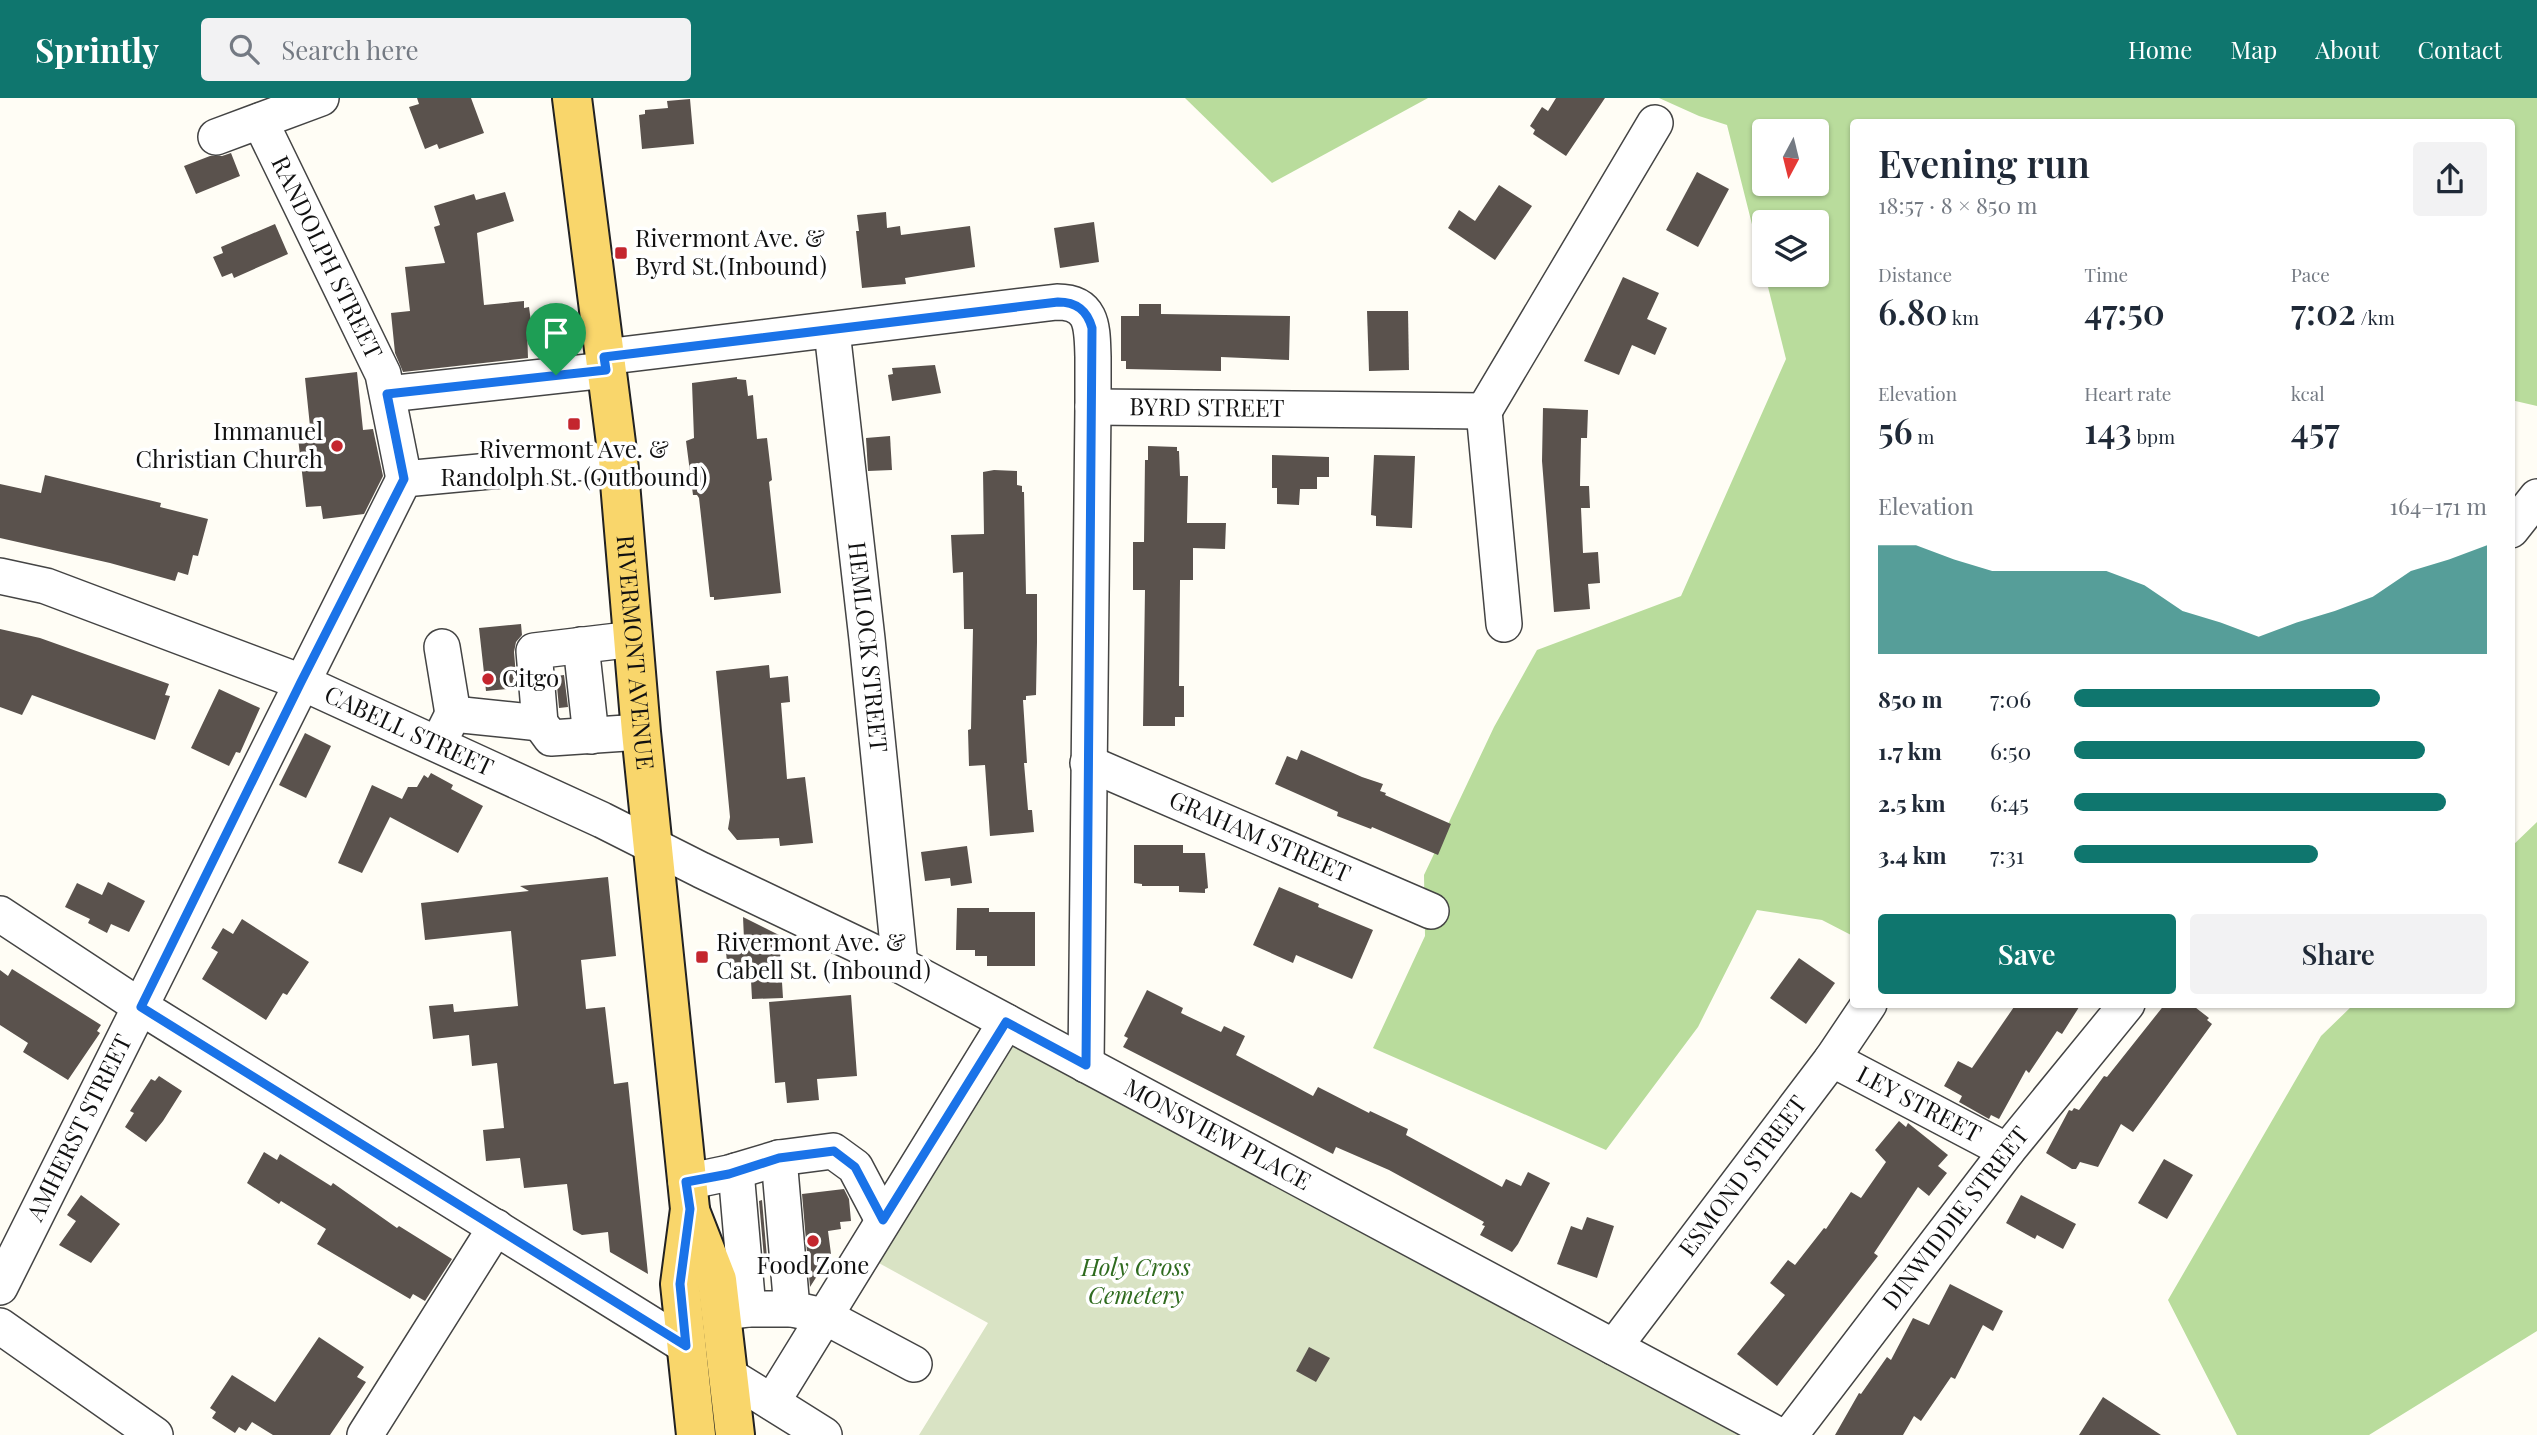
<!DOCTYPE html>
<meta charset="utf-8">
<style>
:root{--surface:#fff;--page:#f2f2f3;--text:#1f2937;--muted:#747a83;--accent:#0f766e}
body{margin:0;font-family:"Playfair Display",serif;background:var(--page);color:var(--text);height:100vh;display:flex;flex-direction:column;font-size:26px;white-space:nowrap}
*{box-sizing:border-box;margin:0}
p{font-size:23px;color:var(--muted)}
.icon{flex:none;width:38px;height:38px;fill:none;stroke:currentColor;stroke-width:2;stroke-linecap:round;stroke-linejoin:round}
.map{position:relative;flex:1;overflow:hidden}
.details{position:absolute;left:1850px;top:21px;width:665px;height:889px;display:flex;flex-direction:column;background:var(--surface);border-radius:7px;box-shadow:0 2px 5px #0004}
.details>*{flex:none}
.needle{width:46px;rotate:187deg}
.tools{position:absolute;left:1752px;top:21px;display:grid;gap:14px}
.tools a{display:grid;place-items:center;width:77px;height:77px;border-radius:7px;background:var(--surface);box-shadow:0 2px 5px #0004;font-size:35px}
.pin{position:absolute;display:grid;place-items:center;width:60px;height:60px;color:#fff;margin:-72px -30px;border-radius:50% 50% 50% 0;rotate:-45deg;box-shadow:0 0 7px #0007}
.pin .icon{rotate:45deg}
.round{display:grid;place-items:center;flex:none;width:74px;height:74px;border-radius:7px;background:var(--page)}
.head{display:flex;align-items:center;justify-content:space-between;height:119px;padding:0 28px}
h1{font-size:38px;font-weight:600;line-height:52px}
.stats{display:grid;grid-template-columns:repeat(3,1fr);gap:10px;height:119px;padding:7px 28px}
.stats div{display:grid;align-content:center}
.stats b{font-size:35px;font-weight:600}
.stats small{font-size:19px;font-weight:400}
.stats p{font-size:19px}
.chart{height:196px;padding:14px 28px}
.chart p{display:flex;justify-content:space-between}
.chart svg{width:100%;height:126px;margin-top:7px;fill:var(--accent);opacity:.7}
.cta{display:flex;gap:14px;margin-top:auto;padding:14px 28px}
.cta a{flex:1;height:80px;border-radius:7px;background:var(--accent);color:#fff;font-size:28px;font-weight:600;line-height:80px;text-align:center}
.cta a+a{background:var(--page);color:var(--text)}
ul{padding:0 28px;list-style:none;font-size:23px}
li{display:grid;grid-template-columns:112px 84px 1fr;align-items:center;height:52px}
li i{height:18px;border-radius:9px;background:var(--accent)}
header{display:flex;align-items:center;gap:42px;box-sizing:border-box;height:98px;padding:0 35px;background:var(--accent);color:#fff}
header strong{font-size:33px}
nav{display:flex;gap:38px;margin-inline-start:auto;font-size:24px}
.search{width:490px;height:63px;background:var(--page);display:flex;align-items:center;gap:18px;box-sizing:border-box;padding:0 24px;border-radius:7px;color:var(--muted);font-size:26px}
.map>svg:first-child{display:block}
.forest{fill:#b9dc9c;fill-rule:evenodd}
.cemetery{fill:#d9e3c4}
.building{fill:#5a524d}
.lines{fill:none;stroke-linecap:round;stroke-linejoin:round}
.minor-casing{stroke:#444;stroke-width:38}
.major-casing{stroke:#222;stroke-width:42}
.minor{stroke:#fff;stroke-width:35}
.major{stroke:#f9d66b;stroke-width:38}
.route-casing{stroke:#fff;stroke-width:14}
.route{stroke:#1a73e8;stroke-width:9}
.poi-dot{fill:#c4262e;stroke:#fff;stroke-width:2.5}
.labels{text-anchor:middle;stroke-width:7;stroke-linejoin:round;paint-order:stroke}
.poi-label{font-size:24px;fill:#111;stroke:#fff;text-anchor:start}
.street-label{font-size:24px;fill:#111;stroke:#fff}
.park-label{font-size:24px;font-style:italic;fill:#2f6b1f;stroke:#fff}
</style>
<header>
<strong>Sprintly</strong>
<div class="search"><svg class="icon" aria-label="search" viewBox="0 0 24 24"><circle cx="10" cy="10" r="6"/><path d="M15 15l6 6"/></svg>Search here</div>
<nav><a>Home</a><a>Map</a><a>About</a><a>Contact</a></nav>
</header>
<div class="map">
<svg width="2537" height="1337" viewBox="0 0 2537 1337">
<rect width="100%" height="100%" fill="#fffdf5"/>
<g class="forest">
<path d="M 1185,0 L 1428,0 L 1272,85 Z"/>
<path d="M 1659,0 L 2537,0 L 2537,308 L 2511,302 L 2511,24 L 1853,24 L 1853,838 L 1822,822 L 1757,812 L 1698,929 L 1606,1052 L 1373,950 L 1425,838 L 1424,777 L 1494,629 L 1537,552 L 1681,498 L 1786,261 L 1765,177 L 1816,177 L 1816,124 L 1764,124 L 1764,174 L 1727,27 L 1699,18 ZM 1764,33 L 1816,33 L 1816,86 L 1764,86 Z"/>
<path d="M 2537,724 L 2537,1233 L 2369,1337 L 2237,1337 L 2168,1202 L 2321,938 L 2353,907 L 2511,906 L 2511,749 Z"/>
</g>
<path class="cemetery" d="M 1012,946 L 1760,1337 L 919,1337 L 988,1225 L 877,1164 Z"/>
<g class="building">
<path d="M 417,0 L 471,0 L 484,35 L 439,51 L 437,46 L 425,51 L 409,9 L 419,6 Z"/>
<path d="M 1556,0 L 1605,0 L 1566,58 L 1533,36 L 1535,32 L 1530,28 L 1542,9 L 1548,13 Z"/>
<path d="M 690,1 L 694,46 L 642,51 L 639,17 L 645,16 L 645,12 L 668,10 L 667,3 Z"/>
<path d="M 231,55 L 240,78 L 196,96 L 184,68 L 210,58 L 222,58 Z"/>
<path d="M 1697,74 L 1729,91 L 1698,149 L 1666,132 Z"/>
<path d="M 1499,87 L 1532,108 L 1495,162 L 1448,130 L 1459,112 L 1475,123 Z"/>
<path d="M 505,94 L 514,123 L 477,135 L 484,207 L 524,203 L 524,210 L 529,209 L 532,231 L 527,231 L 528,260 L 403,274 L 395,255 L 391,215 L 410,213 L 405,169 L 445,165 L 434,129 L 440,127 L 434,108 L 474,96 L 476,102 Z"/>
<path d="M 886,114 L 887,130 L 900,128 L 901,137 L 970,128 L 975,169 L 905,180 L 906,186 L 862,190 L 856,133 L 859,133 L 857,117 Z"/>
<path d="M 1094,124 L 1099,164 L 1060,170 L 1054,130 Z"/>
<path d="M 275,126 L 288,156 L 234,180 L 232,175 L 222,179 L 213,159 L 223,155 L 221,149 Z"/>
<path d="M 1623,179 L 1659,195 L 1647,221 L 1667,230 L 1655,257 L 1632,247 L 1619,277 L 1584,263 Z"/>
<path d="M 1139,206 L 1161,206 L 1161,216 L 1290,218 L 1289,262 L 1221,259 L 1221,273 L 1126,271 L 1126,263 L 1121,263 L 1121,218 L 1139,218 Z"/>
<path d="M 1367,213 L 1408,213 L 1409,272 L 1369,273 Z"/>
<path d="M 935,267 L 941,295 L 892,303 L 888,277 L 893,276 L 892,270 Z"/>
<path d="M 357,274 L 363,332 L 373,331 L 383,378 L 364,416 L 323,421 L 321,408 L 306,409 L 298,340 L 311,338 L 305,280 Z"/>
<path d="M 737,279 L 737,281 L 746,282 L 748,298 L 753,297 L 757,341 L 767,340 L 772,382 L 769,384 L 781,495 L 714,502 L 714,499 L 710,499 L 699,400 L 697,397 L 693,397 L 686,343 L 694,340 L 692,285 Z"/>
<path d="M 1543,310 L 1588,312 L 1587,340 L 1581,340 L 1580,388 L 1589,388 L 1590,410 L 1581,410 L 1583,455 L 1598,454 L 1600,485 L 1588,486 L 1590,511 L 1554,514 L 1542,363 Z"/>
<path d="M 890,338 L 892,372 L 868,373 L 866,340 Z"/>
<path d="M 1148,348 L 1177,349 L 1177,353 L 1179,353 L 1180,378 L 1188,378 L 1187,425 L 1226,425 L 1225,451 L 1193,450 L 1193,482 L 1180,482 L 1179,588 L 1184,588 L 1184,619 L 1175,619 L 1175,628 L 1143,628 L 1145,492 L 1133,492 L 1133,444 L 1144,444 L 1145,362 L 1148,362 Z"/>
<path d="M 1272,357 L 1329,359 L 1329,379 L 1317,379 L 1317,391 L 1300,391 L 1299,407 L 1277,406 L 1277,390 L 1272,390 Z"/>
<path d="M 1374,357 L 1415,358 L 1412,430 L 1376,428 L 1376,418 L 1371,417 Z"/>
<path d="M 994,372 L 1017,373 L 1017,387 L 1022,388 L 1022,394 L 1024,394 L 1026,496 L 1037,496 L 1037,544 L 1036,597 L 1026,598 L 1026,602 L 1023,602 L 1027,665 L 1024,665 L 1028,712 L 1032,712 L 1034,734 L 990,738 L 985,667 L 969,668 L 968,632 L 971,631 L 973,531 L 964,531 L 963,474 L 953,475 L 951,437 L 984,436 L 983,374 Z"/>
<path d="M 45,377 L 161,405 L 160,409 L 208,421 L 198,458 L 193,457 L 188,477 L 178,474 L 175,483 L 110,465 L 0,440 L 0,386 L 41,395 Z"/>
<path d="M 521,526 L 522,537 L 516,544 L 514,554 L 517,590 L 486,593 L 479,530 Z"/>
<path d="M 0,531 L 40,540 L 169,586 L 165,597 L 170,598 L 155,642 L 32,597 L 22,617 L 0,609 Z"/>
<path d="M 769,567 L 770,580 L 788,578 L 790,604 L 781,605 L 787,681 L 805,679 L 813,745 L 780,748 L 779,740 L 737,742 L 728,731 L 730,719 L 716,573 Z"/>
<path d="M 564,577 L 568,609 L 559,610 L 556,578 Z"/>
<path d="M 219,591 L 260,610 L 240,655 L 236,654 L 229,668 L 191,650 Z"/>
<path d="M 305,635 L 331,648 L 306,700 L 279,687 Z"/>
<path d="M 1301,652 L 1362,679 L 1383,686 L 1380,693 L 1386,695 L 1385,697 L 1451,726 L 1438,757 L 1372,729 L 1371,731 L 1337,718 L 1338,714 L 1275,686 L 1287,658 L 1297,662 Z"/>
<path d="M 431,675 L 453,687 L 451,691 L 483,708 L 458,755 L 390,719 L 362,775 L 338,765 L 372,687 L 402,701 L 408,689 L 417,689 L 424,677 L 428,680 Z"/>
<path d="M 1134,747 L 1183,747 L 1183,755 L 1205,755 L 1208,790 L 1205,791 L 1205,795 L 1179,794 L 1179,788 L 1142,788 L 1142,786 L 1134,785 Z"/>
<path d="M 967,748 L 972,785 L 951,788 L 950,780 L 925,783 L 921,754 Z"/>
<path d="M 608,779 L 616,858 L 581,862 L 586,911 L 605,909 L 614,986 L 628,984 L 648,1176 L 610,1154 L 608,1134 L 582,1137 L 573,1132 L 567,1086 L 524,1090 L 520,1060 L 486,1063 L 483,1032 L 504,1030 L 497,965 L 472,968 L 469,937 L 433,941 L 429,908 L 453,906 L 454,914 L 518,908 L 511,833 L 425,842 L 421,805 L 529,793 L 520,788 Z"/>
<path d="M 108,784 L 145,803 L 129,834 L 111,826 L 107,835 L 88,825 L 90,821 L 65,809 L 77,785 L 102,797 Z"/>
<path d="M 1279,789 L 1319,806 L 1318,809 L 1373,832 L 1352,881 L 1296,857 L 1293,865 L 1253,847 Z"/>
<path d="M 957,810 L 989,810 L 989,814 L 1035,814 L 1035,868 L 987,868 L 987,858 L 975,858 L 975,852 L 956,852 Z"/>
<path d="M 743,819 L 779,837 L 783,900 L 752,901 L 750,864 L 727,865 L 725,842 L 744,841 Z"/>
<path d="M 242,821 L 309,864 L 287,897 L 283,895 L 266,922 L 202,881 L 218,854 L 211,850 L 223,830 L 233,836 Z"/>
<path d="M 1799,860 L 1835,885 L 1806,926 L 1770,900 Z"/>
<path d="M 12,871 L 101,927 L 97,933 L 100,935 L 68,982 L 23,954 L 28,945 L 0,927 L 0,872 L 8,878 Z"/>
<path d="M 1147,892 L 1183,910 L 1181,915 L 1221,934 L 1224,928 L 1245,938 L 1236,957 L 1313,998 L 1318,989 L 1369,1015 L 1370,1013 L 1408,1031 L 1406,1037 L 1502,1089 L 1506,1081 L 1521,1088 L 1528,1074 L 1550,1085 L 1518,1146 L 1512,1154 L 1480,1137 L 1485,1128 L 1482,1127 L 1484,1124 L 1389,1072 L 1336,1049 L 1333,1056 L 1123,949 L 1128,940 L 1124,938 Z"/>
<path d="M 851,897 L 857,978 L 817,981 L 819,1002 L 787,1005 L 785,984 L 775,985 L 769,904 Z"/>
<path d="M 2016,906 L 2081,906 L 2062,936 L 2057,933 L 2029,975 L 2026,972 L 1999,1021 L 1991,1017 L 1989,1021 L 1959,1004 L 1962,998 L 1944,988 L 1958,963 L 1972,970 Z"/>
<path d="M 2165,906 L 2191,906 L 2209,920 L 2207,922 L 2212,926 L 2133,1034 L 2121,1026 L 2098,1069 L 2080,1064 L 2076,1071 L 2072,1071 L 2046,1055 L 2069,1012 L 2072,1013 L 2074,1010 L 2079,1012 L 2104,978 L 2107,979 Z"/>
<path d="M 159,978 L 182,993 L 163,1023 L 146,1044 L 125,1029 L 134,1015 L 130,1013 L 151,981 L 155,983 Z"/>
<path d="M 1899,1023 L 1906,1029 L 1908,1025 L 1948,1057 L 1938,1068 L 1947,1075 L 1929,1098 L 1918,1089 L 1874,1155 L 1878,1158 L 1777,1288 L 1737,1256 L 1785,1197 L 1770,1185 L 1788,1162 L 1795,1167 L 1824,1130 L 1826,1131 L 1851,1094 L 1861,1100 L 1886,1064 L 1875,1052 Z"/>
<path d="M 264,1054 L 277,1062 L 280,1056 L 331,1088 L 333,1085 L 397,1130 L 399,1128 L 452,1161 L 425,1203 L 413,1196 L 410,1201 L 317,1146 L 326,1131 L 281,1103 L 279,1106 L 247,1085 Z"/>
<path d="M 2164,1061 L 2193,1077 L 2167,1121 L 2138,1105 Z"/>
<path d="M 844,1091 L 849,1101 L 851,1123 L 840,1124 L 841,1131 L 828,1133 L 831,1156 L 810,1189 L 802,1096 Z"/>
<path d="M 81,1097 L 120,1126 L 91,1165 L 59,1147 L 76,1123 L 67,1117 Z"/>
<path d="M 2021,1097 L 2076,1126 L 2063,1151 L 2037,1137 L 2035,1141 L 2006,1125 Z"/>
<path d="M 762,1102 L 767,1160 L 764,1160 L 759,1103 Z"/>
<path d="M 1587,1119 L 1614,1128 L 1597,1180 L 1557,1166 L 1571,1128 L 1582,1132 Z"/>
<path d="M 1950,1186 L 2003,1213 L 1993,1233 L 1983,1227 L 1955,1281 L 1951,1279 L 1921,1323 L 1914,1318 L 1903,1337 L 1835,1337 L 1859,1295 L 1861,1296 L 1887,1259 L 1891,1262 L 1913,1220 L 1929,1227 Z"/>
<path d="M 319,1239 L 364,1269 L 357,1279 L 366,1284 L 330,1337 L 273,1337 L 252,1324 L 246,1333 L 239,1329 L 235,1335 L 212,1320 L 216,1314 L 210,1310 L 232,1277 L 275,1304 Z"/>
<path d="M 1309,1249 L 1330,1260 L 1316,1284 L 1296,1273 Z"/>
<path d="M 2103,1299 L 2161,1337 L 2079,1337 Z"/>
</g>
<g class="lines">
<g class="minor-casing">
<g id="minor">
<path id="s1" d="M 260,23 L 383,276 L 404,381"/>
<path d="M 216,39 L 321,0"/>
<path id="s2" d="M 832,233 L 867,541 L 900,867"/>
<path d="M 604,259 L 1057,204 C 1094,204 1092,231 1093,259 C 1093,276 1093,293 1093,309 L 1086,967"/>
<path d="M 388,296 L 606,272"/>
<path id="s3" d="M 1093,309 L 1484,313"/>
<path d="M 1484,313 L 1655,25"/>
<path d="M 1484,313 L 1504,526"/>
<path d="M 404,381 L 618,361"/>
<path d="M 2511,432 L 2537,399"/>
<path id="s4" d="M 0,478 L 46,488 L 301,584 L 602,722 L 701,772 L 900,867 L 1778,1337"/>
<path d="M 634,541 L 534,553 L 540,625 L 551,640 L 641,634"/>
<path d="M 581,547 L 591,638"/>
<path d="M 442,549 L 453,616"/>
<path d="M 438,646 L 453,616 L 540,625"/>
<path id="s5" d="M 1088,665 L 1431,813"/>
<path d="M 0,816 L 141,909 L 686,1248"/>
<path id="s6" d="M 1832,961 L 2007,1053"/>
<path d="M 779,1060 L 792,1211"/>
<path d="M 736,1073 L 748,1211"/>
<path d="M 686,1084 L 729,1075 L 779,1060 L 833,1053 L 855,1069 L 883,1122"/>
<path id="s7" d="M 0,1189 L 404,381"/>
<path d="M 721,1215 L 748,1211 L 792,1211 L 824,1218 L 914,1266"/>
<path d="M 0,1228 L 155,1337"/>
<path id="s8" d="M 1614,1249 L 1832,961 L 1869,906"/>
<path d="M 728,1277 L 824,1337"/>
<path d="M 772,1304 L 1006,924"/>
<path d="M 365,1337 L 496,1129"/>
<path id="s9" d="M 1790,1337 L 2007,1053 L 2127,906"/>
</g>
</g>
<g class="major-casing">
<g id="major">
<path id="s10" d="M 572,0 L 618,361 L 641,634 L 690,1111 L 680,1186 L 696,1337"/>
<path d="M 690,1113 L 717,1182 L 735,1337"/>
</g>
</g>
<use href="#minor" class="minor"/>
<use href="#major" class="major"/>
</g>
<g class="lines">
<g class="route-casing">
<path id="route" d="M 1058,204 C 1076,204 1087,212 1092,230 L 1086,967 L 1006,924 L 883,1122 L 855,1069 L 834,1053 L 779,1060 L 729,1076 L 686,1084 L 690,1111 L 680,1186 L 686,1248 L 141,909 L 301,584 L 404,381 L 387,296 L 606,272 L 604,259 Z"/>
</g>
<use href="#route" class="route"/>
</g>
<g class="poi-dot">
<rect x="614" y="148" width="14" height="14" rx="3.5"/>
<rect x="567" y="319" width="14" height="14" rx="3.5"/>
<circle cx="337" cy="348" r="7"/>
<circle cx="488" cy="581" r="7"/>
<rect x="695" y="852" width="14" height="14" rx="3.5"/>
<circle cx="813" cy="1143" r="7"/>
</g>
<g class="labels">
<g class="poi-label">
<text x="635" y="149">Rivermont Ave. &amp;<tspan x="635" dy="28">Byrd St.(Inbound)</tspan></text>
<text x="323" y="342" text-anchor="end">Immanuel<tspan x="323" dy="28">Christian Church</tspan></text>
<text x="574" y="360" text-anchor="middle">Rivermont Ave. &amp;<tspan x="574" dy="28">Randolph St. (Outbound)</tspan></text>
<text x="502" y="589">Citgo</text>
<text x="716" y="853">Rivermont Ave. &amp;<tspan x="716" dy="28">Cabell St. (Inbound)</tspan></text>
<text x="813" y="1176" text-anchor="middle">Food Zone</text>
</g>
<g class="street-label">
<text dy="8" stroke="none"><textPath href="#s1" startOffset="152">RANDOLPH STREET</textPath></text>
<text dy="8" stroke="none"><textPath href="#s3" startOffset="114">BYRD STREET</textPath></text>
<text dy="8" stroke="none"><textPath href="#s2" startOffset="318">HEMLOCK STREET</textPath></text>
<text dy="8" stroke="none"><textPath href="#s10" startOffset="558">RIVERMONT AVENUE</textPath></text>
<text dy="8" stroke="none"><textPath href="#s4" startOffset="438">CABELL STREET</textPath></text>
<text dy="8" stroke="none"><textPath href="#s5" startOffset="187">GRAHAM STREET</textPath></text>
<text dy="8" stroke="none"><textPath href="#s6" startOffset="98">LEY STREET</textPath></text>
<text dy="8" stroke="none"><textPath href="#s7" startOffset="178">AMHERST STREET</textPath></text>
<text dy="8" stroke="none"><textPath href="#s4" startOffset="1342">MONSVIEW PLACE</textPath></text>
<text dy="8" stroke="none"><textPath href="#s8" startOffset="214">ESMOND STREET</textPath></text>
<text dy="8" stroke="none"><textPath href="#s9" startOffset="273">DINWIDDIE STREET</textPath></text>
</g>
<g class="park-label">
<text x="1136" y="1178">Holy Cross<tspan x="1136" dy="28">Cemetery</tspan></text>
</g>
</g>
</svg>
<div class="tools">
<a><svg class="needle" viewBox="-14 -14 28 28"><path d="M0-13l5 13h-10z" fill="#e53935"/><path d="M0 13l5-13h-10z" fill="#747a83"/></svg></a>
<a><svg class="icon" aria-label="layers" viewBox="0 0 24 24"><path d="M12 4l9 5-9 5-9-5zM3 14l9 5 9-5"/></svg></a>
</div>
<div class="pin" style="left:556px;top:277px;background:#1e9e55"><svg class="icon" aria-label="arrive" viewBox="0 0 24 24"><path d="M6 21V4h12l-3 4 3 4H6"/></svg></div>
<section class="details">
<div class="head"><div><h1>Evening run</h1><p>18:57 · 8 × 850 m</p></div><a class="round"><svg class="icon" aria-label="share" viewBox="0 0 24 24"><path d="M12 15V3M7 8l5-5 5 5M5 13v7h14v-7"/></svg></a></div>
<div class="stats">
<div><p>Distance</p><b>6.80<small> km</small></b></div>
<div><p>Time</p><b>47:50</b></div>
<div><p>Pace</p><b>7:02<small> /km</small></b></div>
</div>
<div class="stats">
<div><p>Elevation</p><b>56<small> m</small></b></div>
<div><p>Heart rate</p><b>143<small> bpm</small></b></div>
<div><p>kcal</p><b>457</b></div>
</div>
<div class="chart"><p><span>Elevation</span>164–171 m</p>
<svg viewBox="0 0 160 44" preserveAspectRatio="none"><path d="M0 44V6L10 6L20 11L30 15L40 15L50 15L60 15L70 20L80 29L90 33L100 38L110 33L120 29L130 24L140 15L150 11L160 6V44z"/></svg>
</div>
<ul>
<li><b>850 m</b>7:06<i style="width:74%"></i></li>
<li><b>1.7 km</b>6:50<i style="width:85%"></i></li>
<li><b>2.5 km</b>6:45<i style="width:90%"></i></li>
<li><b>3.4 km</b>7:31<i style="width:59%"></i></li>
</ul>
<div class="cta"><a>Save</a><a>Share</a></div>
</section>
</div>
